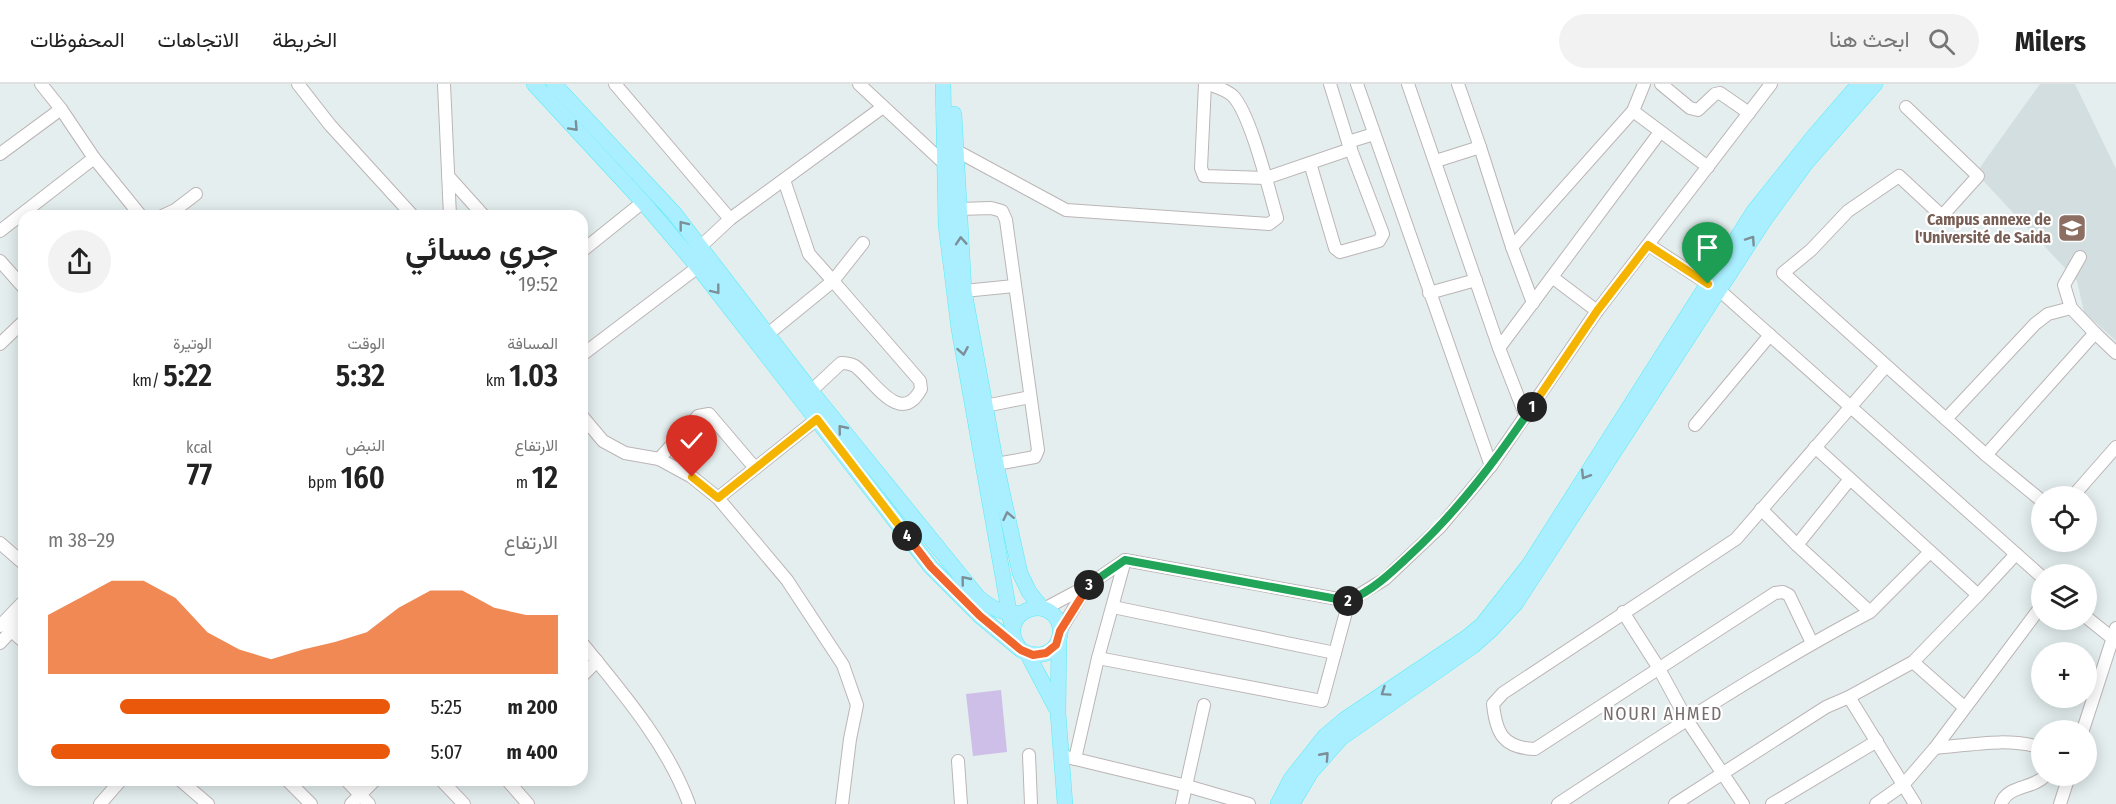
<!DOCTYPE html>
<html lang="ar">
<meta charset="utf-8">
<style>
:root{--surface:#fff;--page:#f2f2f2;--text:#222;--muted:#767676;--line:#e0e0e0;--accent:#ea580c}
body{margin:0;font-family:"Fira Sans Condensed",Vazirmatn,sans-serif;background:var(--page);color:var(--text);direction:rtl;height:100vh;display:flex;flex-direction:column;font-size:22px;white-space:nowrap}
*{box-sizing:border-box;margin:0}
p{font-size:20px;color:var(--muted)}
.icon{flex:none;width:33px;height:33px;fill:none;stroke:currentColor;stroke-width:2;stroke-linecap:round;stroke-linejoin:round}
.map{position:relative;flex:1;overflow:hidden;direction:ltr}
.details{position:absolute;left:18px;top:126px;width:570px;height:576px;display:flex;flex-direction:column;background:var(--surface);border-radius:18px;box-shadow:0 3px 15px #0003;direction:rtl}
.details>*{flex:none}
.fabs{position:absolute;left:2031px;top:402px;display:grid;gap:12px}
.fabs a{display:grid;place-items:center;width:66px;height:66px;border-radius:50%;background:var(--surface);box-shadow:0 3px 15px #0003;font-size:30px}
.pin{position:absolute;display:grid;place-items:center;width:51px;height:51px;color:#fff;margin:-62px -26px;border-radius:50% 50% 50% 0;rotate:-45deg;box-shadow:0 0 6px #0007}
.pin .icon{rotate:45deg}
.km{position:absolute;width:30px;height:30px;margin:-15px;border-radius:50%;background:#222;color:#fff;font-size:16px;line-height:30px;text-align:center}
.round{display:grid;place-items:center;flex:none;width:63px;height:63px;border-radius:32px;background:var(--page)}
.head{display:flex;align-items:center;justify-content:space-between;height:102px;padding:0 30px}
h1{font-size:33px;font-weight:600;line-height:45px}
.figures{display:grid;grid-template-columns:repeat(3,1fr);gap:9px;height:102px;padding:6px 30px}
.figures div{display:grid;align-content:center}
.figures b{font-size:30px;font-weight:600}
.figures small{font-size:16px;font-weight:400}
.figures p{font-size:16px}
.chart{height:168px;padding:12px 30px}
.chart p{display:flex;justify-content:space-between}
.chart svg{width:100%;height:108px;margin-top:6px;fill:var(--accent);opacity:.7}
ul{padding:0 30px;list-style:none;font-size:20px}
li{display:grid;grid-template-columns:96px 72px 1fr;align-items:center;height:45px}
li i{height:15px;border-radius:8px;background:var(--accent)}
header{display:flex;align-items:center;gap:36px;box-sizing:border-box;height:84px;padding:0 30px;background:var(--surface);border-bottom:2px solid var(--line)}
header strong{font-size:28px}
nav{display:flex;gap:33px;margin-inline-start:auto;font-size:21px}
.search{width:420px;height:54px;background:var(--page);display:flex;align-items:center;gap:15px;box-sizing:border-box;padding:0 21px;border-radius:33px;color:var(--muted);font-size:22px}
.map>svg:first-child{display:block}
.education{fill:#d2dedf}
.green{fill:#cdbfe8}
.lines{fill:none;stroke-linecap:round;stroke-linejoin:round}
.minor-casing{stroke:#bcb5b5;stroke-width:14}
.major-casing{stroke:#55ecf7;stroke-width:16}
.minor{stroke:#fff;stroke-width:12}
.major{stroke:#a9efff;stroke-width:15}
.oneway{stroke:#7d8f96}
.split-1-casing{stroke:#fff;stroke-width:12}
.split-2-casing{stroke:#fff;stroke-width:12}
.split-3-casing{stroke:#fff;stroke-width:12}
.split-4-casing{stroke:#fff;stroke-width:12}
.split-5-casing{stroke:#fff;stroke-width:12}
.split-1{stroke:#f5b400;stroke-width:8}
.split-2{stroke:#22a559;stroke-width:8}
.split-3{stroke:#22a559;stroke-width:8}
.split-4{stroke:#f0652b;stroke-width:8}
.split-5{stroke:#f5b400;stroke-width:8}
.labels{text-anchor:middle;stroke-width:4.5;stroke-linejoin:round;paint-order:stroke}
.education-label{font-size:16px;font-weight:bold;fill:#785e54;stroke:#fff;text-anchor:end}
.neighbourhood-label{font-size:18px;letter-spacing:1.5px;fill:#776d6e;stroke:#fff}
</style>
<header>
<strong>Milers</strong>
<div class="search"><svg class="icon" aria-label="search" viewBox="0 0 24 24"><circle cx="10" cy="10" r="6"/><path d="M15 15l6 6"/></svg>ابحث هنا</div>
<nav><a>الخريطة</a><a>الاتجاهات</a><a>المحفوظات</a></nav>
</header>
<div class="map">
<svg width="2116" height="720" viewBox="0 0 2116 720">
<rect width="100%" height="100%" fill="#e4eeef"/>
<path class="education" d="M 2040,0 L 2075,0 L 2116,85 L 2116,257 L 2084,228 L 2077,197 L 1976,89 Z"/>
<path class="green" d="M 1001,606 L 1007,668 L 973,672 L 966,610 Z"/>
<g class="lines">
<g class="minor-casing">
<g id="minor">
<path d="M 41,0 L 61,25 L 94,74 L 141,132"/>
<path d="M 298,0 L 330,41 L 413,132"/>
<path d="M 444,0 L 450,132"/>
<path d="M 615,0 L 730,135"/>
<path d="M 859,0 L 945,80"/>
<path d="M 1205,0 L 1201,84 L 1204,92 L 1266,94 L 1351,65"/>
<path d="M 1357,0 L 1491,382"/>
<path d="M 1408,0 L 1499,264 L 1526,333"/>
<path d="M 1458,0 L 1480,63"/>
<path d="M 1661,0 L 1690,24 L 1698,26 L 1715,10 L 1720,9 L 1749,29"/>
<path d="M 1906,23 L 1978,92 L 1942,132 L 1899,92 L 1848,127 L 1811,166 L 1783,189 L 1986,371 L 2042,417"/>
<path d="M 1633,27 L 1708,83"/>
<path d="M 1348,58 L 1374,50"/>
<path d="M 955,66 L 1066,126 L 1269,140 L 1277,134 C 1269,107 1251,31 1233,12 C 1227,6 1216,3 1208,0"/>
<path d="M 0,70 L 61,25"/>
<path d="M 1436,77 L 1480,63 L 1512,163 L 1533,219"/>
<path d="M 1310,79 L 1335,164 L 1340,168 L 1379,157 L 1383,150 L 1348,58 L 1330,0"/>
<path d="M 448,92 L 484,132"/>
<path d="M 784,96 L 809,170 L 833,197 L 863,159"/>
<path d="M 959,125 L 991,124 L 1002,127 L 1006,136 L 1038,366 L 1035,373 L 996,380"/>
<path d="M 162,132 L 175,126 L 196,110"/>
<path d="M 0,147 L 94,74"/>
<path d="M 1649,161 L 1708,200 L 1718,205 L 2042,493"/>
<path d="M 700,163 L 730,135 L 883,23"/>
<path d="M 1512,163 L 1633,27 L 1644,0"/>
<path d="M 582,167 L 643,118"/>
<path d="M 2080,173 L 2064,201 L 2071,224 L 2095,249"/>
<path d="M 0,177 L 24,204"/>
<path d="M 1552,193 L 1597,227"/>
<path d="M 964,207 L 1014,202"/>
<path d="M 1429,209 L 1476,196"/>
<path d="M 768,250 L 833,197 L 920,297 L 921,305 C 900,344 873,295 855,282 C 851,280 846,279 841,279 L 811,307"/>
<path d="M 0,260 L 24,237"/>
<path d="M 1499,264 L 1660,48"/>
<path d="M 582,271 L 698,183"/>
<path d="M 985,322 L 1030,313"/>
<path d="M 582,332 L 603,357 L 625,369 L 659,375 L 692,393 L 718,414 L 787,496 L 843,581 L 857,621 L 850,655 L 842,720"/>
<path d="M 1946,335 L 2035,240 L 2048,230 L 2071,224"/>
<path d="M 1695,341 L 1770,251"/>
<path d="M 1815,363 L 1978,511"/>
<path d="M 1986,371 L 2095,249 L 2116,269"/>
<path d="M 659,375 L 698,332 L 709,330 L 755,384"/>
<path d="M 2073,412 L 2116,363"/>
<path d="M 718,414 L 817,335"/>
<path d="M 0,459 L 24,480"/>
<path d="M 1797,461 L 1850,395"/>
<path d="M 1113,523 L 1335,569"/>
<path d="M 1044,525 L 1087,502 L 1125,476 L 1349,517 L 1385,495 L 1440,443 L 1491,382 L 1597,227 L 1771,0"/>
<path d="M 1623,528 L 1658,583 L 1687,636 L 1743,720"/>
<path d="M 1870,528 L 1930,468"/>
<path d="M 2086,533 L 2116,557"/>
<path d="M 0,542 L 24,517"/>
<path d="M 6,542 L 24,558"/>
<path d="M 1060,547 L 1086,504"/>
<path d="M 0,559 L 24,533"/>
<path d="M 582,559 C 622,608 667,660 689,720"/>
<path d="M 1812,559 L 1789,511 L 1783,508 L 1775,509 L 1535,665 C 1503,664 1496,649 1493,620 L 1503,609 L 1736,455 L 1886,282"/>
<path d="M 1098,574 L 1322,617 L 1349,517"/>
<path d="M 1913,578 L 1978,511 L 2016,470"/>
<path d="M 582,592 L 597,577"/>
<path d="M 1849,613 L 1915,720"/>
<path d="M 2083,646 L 2116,544"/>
<path d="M 1935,664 C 1970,661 2008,653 2042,664"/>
<path d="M 1029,671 L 1031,720"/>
<path d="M 1067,673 L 1187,702 L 1249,720"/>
<path d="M 1075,675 L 1098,574 L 1125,476"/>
<path d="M 958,677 L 961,720"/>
<path d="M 180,696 L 208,720"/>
<path d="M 287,696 L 311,720"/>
<path d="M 346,696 L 369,720"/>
<path d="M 441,696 L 464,720"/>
<path d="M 507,696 L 528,720"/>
<path d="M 100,720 L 121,696"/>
<path d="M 351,720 L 375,696"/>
<path d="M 1182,720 L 1204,621"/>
<path d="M 1558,720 C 1660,653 1762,585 1870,528 L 1797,461 L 1761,425"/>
<path d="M 1675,720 L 1826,623 L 1849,613 L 1913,578 L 1964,623"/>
<path d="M 1772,720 L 1877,657"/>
<path d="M 1876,720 L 1903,701 L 1935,664 L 2042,521"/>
<path d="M 2001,720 C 2007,701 2033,705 2045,692"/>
<path d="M 2060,720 L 2069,692"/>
</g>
</g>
<g class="major-casing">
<g id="major">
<path d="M 534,0 L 643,118 L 698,183 L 931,483 L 980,532 L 1021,566 C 1034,574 1053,573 1059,555 C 1061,549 1061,543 1058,537 C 1042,507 994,534 1021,566"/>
<path d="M 554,0 L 674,129 L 811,307 L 978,513 C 991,524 1004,531 1021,529"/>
<path d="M 943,0 L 946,141 L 959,245 L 1011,538"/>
<path d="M 954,30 L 964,207 L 996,380 L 1020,489 L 1029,508 L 1042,524"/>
<path d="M 1059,555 L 1058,629 L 1065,720"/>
<path d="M 1027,569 L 1056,624"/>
<path d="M 1278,720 L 1291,695 L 1325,652 L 1344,636 L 1466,554 L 1482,541 L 1529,481 L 1754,127 L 1814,52 L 1859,0"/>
<path d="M 1292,720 L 1311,688 L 1341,654 L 1473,562 L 1491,546 L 1516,519 L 1765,135 L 1806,79 L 1875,0"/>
</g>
</g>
<use href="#minor" class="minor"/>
<use href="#major" class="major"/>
</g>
<defs><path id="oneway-chevron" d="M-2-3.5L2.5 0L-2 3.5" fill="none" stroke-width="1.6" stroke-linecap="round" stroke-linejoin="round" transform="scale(1.5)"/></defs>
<g class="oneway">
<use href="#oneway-chevron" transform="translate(574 43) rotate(47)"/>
<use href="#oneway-chevron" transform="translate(683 141) rotate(-128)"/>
<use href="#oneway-chevron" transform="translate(1751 156) rotate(-56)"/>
<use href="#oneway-chevron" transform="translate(961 157) rotate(-94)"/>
<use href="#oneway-chevron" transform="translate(716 206) rotate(52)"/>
<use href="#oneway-chevron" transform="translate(963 267) rotate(80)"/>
<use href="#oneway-chevron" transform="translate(842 345) rotate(-129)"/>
<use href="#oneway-chevron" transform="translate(1585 391) rotate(122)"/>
<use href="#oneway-chevron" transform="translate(1008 432) rotate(-102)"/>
<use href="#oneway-chevron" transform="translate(965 496) rotate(-129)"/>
<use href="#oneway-chevron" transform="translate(1385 608) rotate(146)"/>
<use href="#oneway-chevron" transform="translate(1325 672) rotate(-48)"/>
</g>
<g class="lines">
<g class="split-1-casing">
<path id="split-1" d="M 1532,323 L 1597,227 L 1648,161 L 1708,200"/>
</g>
<g class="split-2-casing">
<path id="split-2" d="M 1348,517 C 1372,507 1391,489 1410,471 C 1458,427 1496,376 1532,323"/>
</g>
<g class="split-3-casing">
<path id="split-3" d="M 1089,501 L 1125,476 L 1348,517"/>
</g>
<g class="split-4-casing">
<path id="split-4" d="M 907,452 L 931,483 L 980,532 L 1021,566 L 1033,571 L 1046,569 L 1056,561 L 1060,547 L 1089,501"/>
</g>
<g class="split-5-casing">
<path id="split-5" d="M 692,393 L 718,414 L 817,335 L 907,452"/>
</g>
<use href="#split-1" class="split-1"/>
<use href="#split-2" class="split-2"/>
<use href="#split-3" class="split-3"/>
<use href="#split-4" class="split-4"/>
<use href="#split-5" class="split-5"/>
</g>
<defs>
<g id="university-square" transform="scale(1.5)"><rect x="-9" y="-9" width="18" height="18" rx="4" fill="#8d6e63" stroke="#fff"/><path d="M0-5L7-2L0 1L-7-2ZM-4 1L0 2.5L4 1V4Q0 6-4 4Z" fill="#fff"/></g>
</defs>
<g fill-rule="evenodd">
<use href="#university-square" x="2072" y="144"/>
</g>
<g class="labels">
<g class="education-label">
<text x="2051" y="141">Campus annexe de<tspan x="2051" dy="18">l'Université de Saida</tspan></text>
</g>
<g class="neighbourhood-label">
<text x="1663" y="636">NOURI AHMED</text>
</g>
</g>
</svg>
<div class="fabs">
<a><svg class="icon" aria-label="locate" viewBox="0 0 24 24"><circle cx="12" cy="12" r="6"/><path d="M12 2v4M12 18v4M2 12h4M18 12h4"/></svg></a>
<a><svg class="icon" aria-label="layers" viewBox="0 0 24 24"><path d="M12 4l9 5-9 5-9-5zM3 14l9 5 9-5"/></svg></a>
<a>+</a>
<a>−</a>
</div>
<div class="pin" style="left:1708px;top:200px;background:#1e9e55"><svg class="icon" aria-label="arrive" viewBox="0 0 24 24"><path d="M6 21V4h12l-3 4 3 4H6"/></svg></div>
<div class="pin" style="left:692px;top:393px;background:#d93025"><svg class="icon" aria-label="check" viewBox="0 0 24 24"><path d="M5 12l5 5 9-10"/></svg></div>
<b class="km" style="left:1532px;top:323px">1</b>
<b class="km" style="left:1348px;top:517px">2</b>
<b class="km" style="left:1089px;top:501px">3</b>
<b class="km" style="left:907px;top:452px">4</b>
<section class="details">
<div class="head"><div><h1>جري مسائي</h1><p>19:52</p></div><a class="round"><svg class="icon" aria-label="share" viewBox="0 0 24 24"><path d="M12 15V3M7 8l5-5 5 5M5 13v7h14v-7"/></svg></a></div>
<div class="figures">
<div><p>المسافة</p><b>1.03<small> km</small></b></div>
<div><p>الوقت</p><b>5:32</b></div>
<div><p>الوتيرة</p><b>5:22<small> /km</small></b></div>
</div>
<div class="figures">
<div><p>الارتفاع</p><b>12<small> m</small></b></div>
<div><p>النبض</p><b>160<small> bpm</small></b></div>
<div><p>kcal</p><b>77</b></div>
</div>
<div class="chart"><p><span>الارتفاع</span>29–38 m</p>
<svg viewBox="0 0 160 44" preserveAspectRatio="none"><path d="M0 44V20L10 13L20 6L30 6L40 13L50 27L60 34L70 38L80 34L90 31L100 27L110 17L120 10L130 10L140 17L150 20L160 20V44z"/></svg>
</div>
<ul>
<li><b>200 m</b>5:25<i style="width:79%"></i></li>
<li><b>400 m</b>5:07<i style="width:99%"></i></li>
</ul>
</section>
</div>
